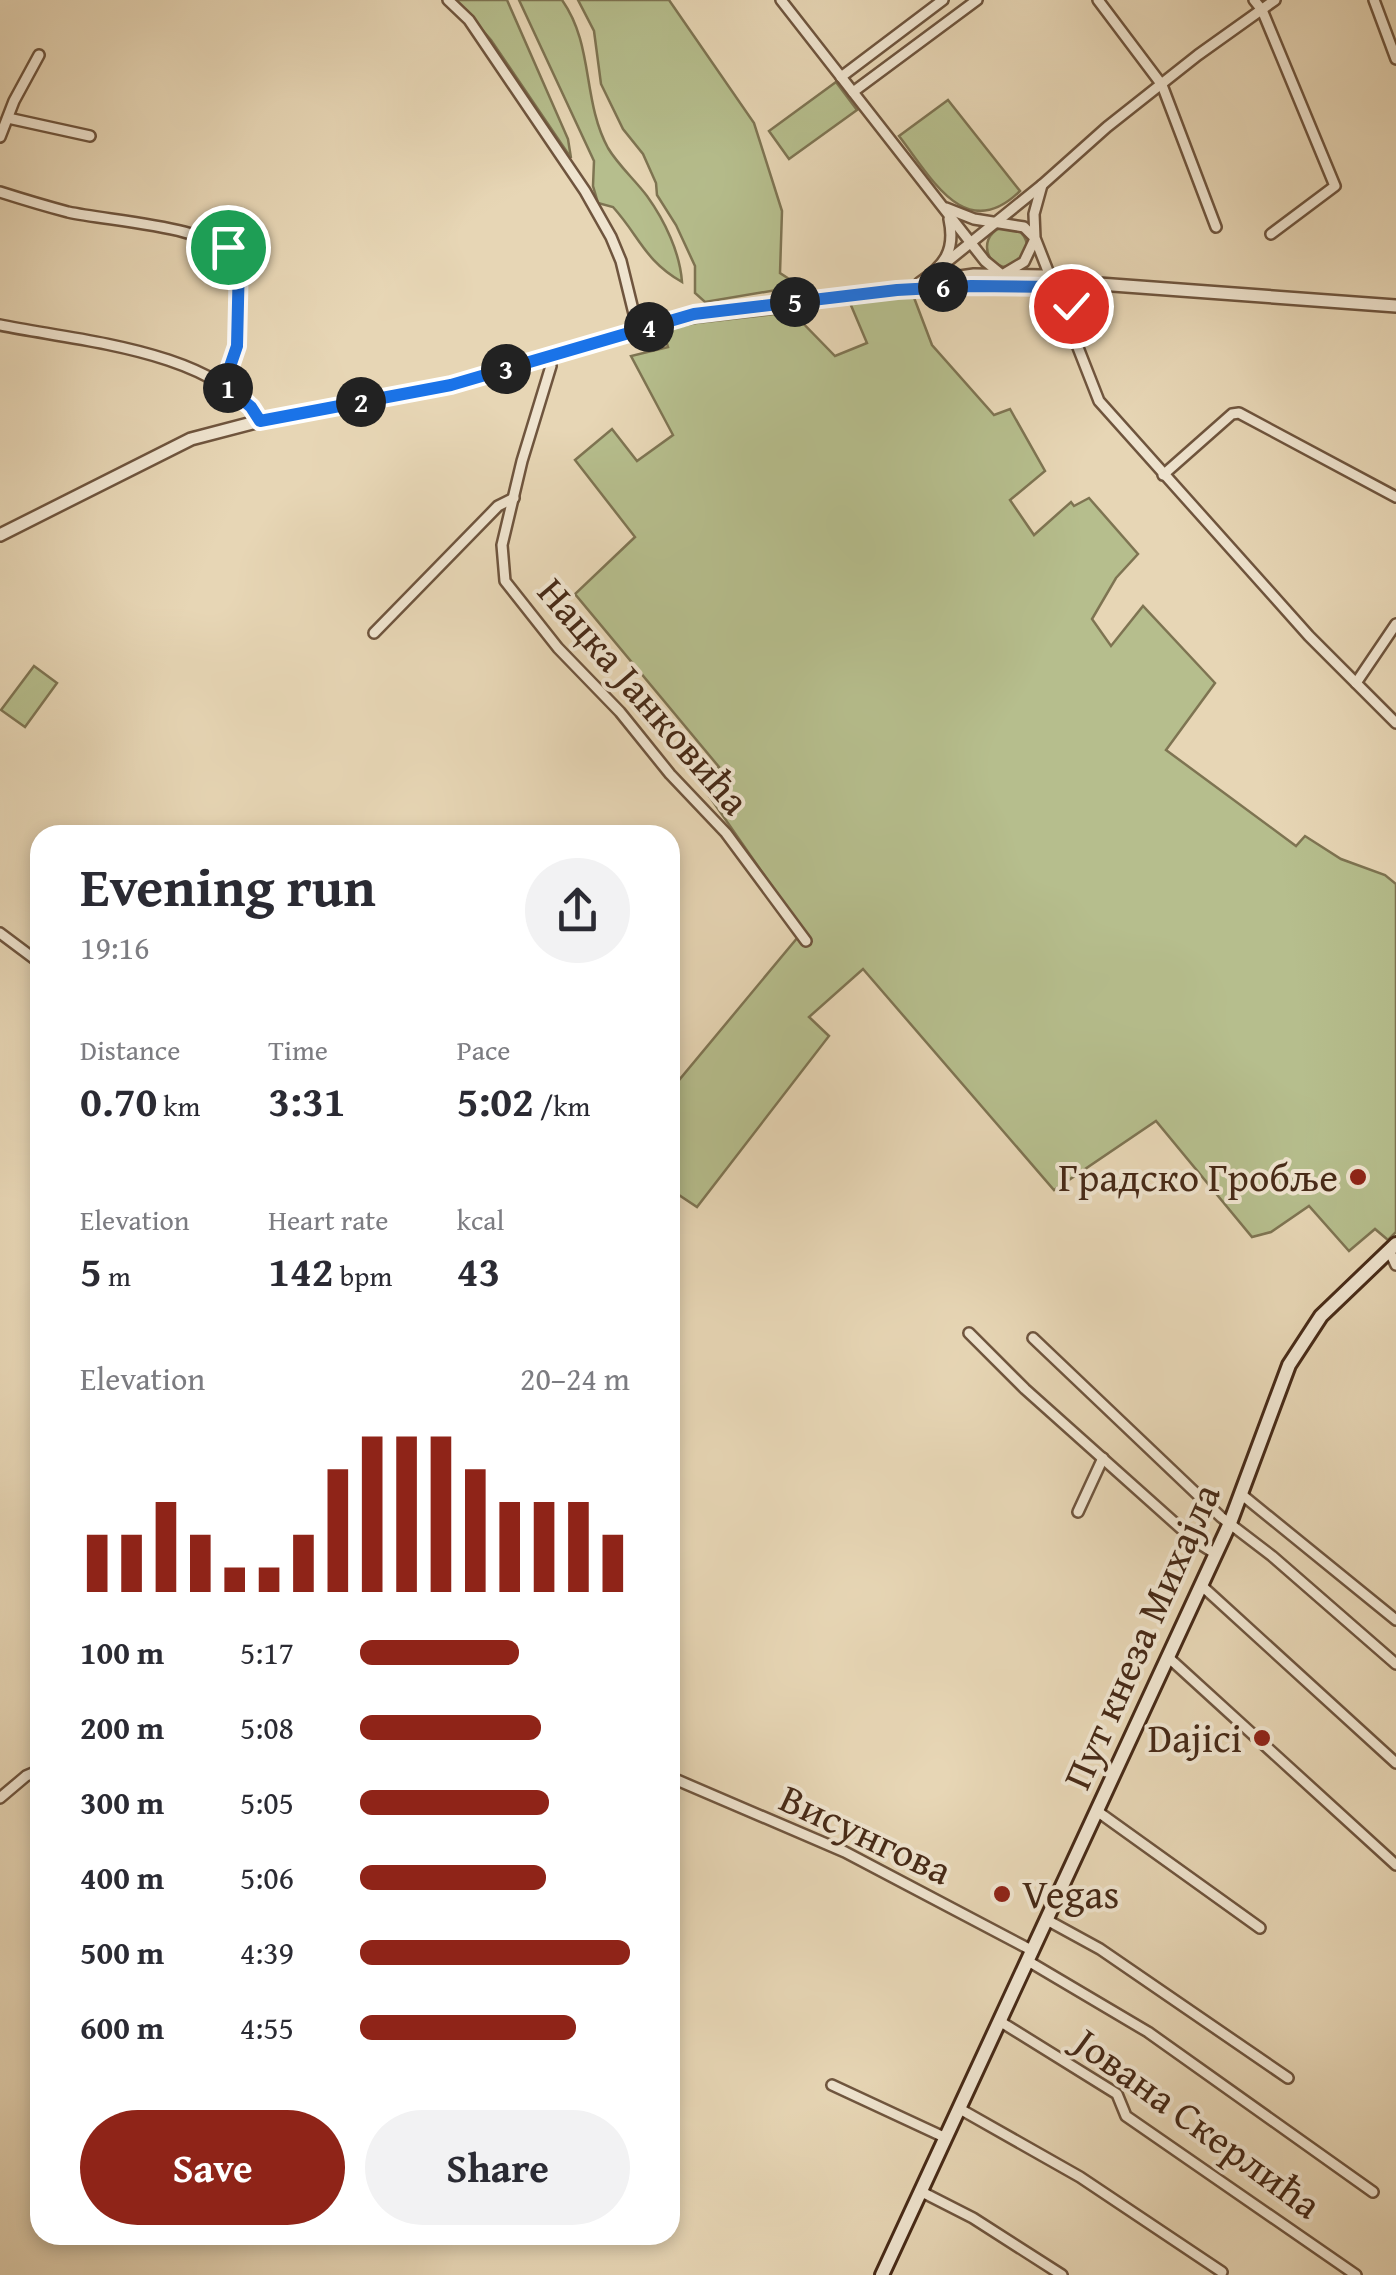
<!DOCTYPE html>
<meta charset="utf-8">
<style>
:root{--surface:#fff;--page:#f2f2f3;--text:#2b2b33;--muted:#7c7c81;--accent:#8f2418}
body{margin:0;font-family:"Gentium Book Plus",serif;background:var(--page);color:var(--text);height:100vh;display:flex;flex-direction:column;font-size:38px;white-space:nowrap}
*{box-sizing:border-box;margin:0}
p{font-size:32px;color:var(--muted)}
.icon{flex:none;width:55px;height:55px;fill:none;stroke:currentColor;stroke-width:2;stroke-linecap:round;stroke-linejoin:round}
.map{position:relative;flex:1;overflow:hidden}
.drawer{position:absolute;left:30px;top:825px;width:650px;height:1420px;display:flex;flex-direction:column;background:var(--surface);border-radius:30px;box-shadow:0 5px 15px #0003}
.drawer>*{flex:none}
.pin{position:absolute;display:grid;place-items:center;width:85px;height:85px;color:#fff;margin:-42px;border:5px solid #fff;border-radius:50%;box-shadow:0 2px 10px #0007}
.km{position:absolute;width:50px;height:50px;margin:-25px;border-radius:50%;background:#222;color:#fff;font-size:28px;line-height:50px;text-align:center}
.round{display:grid;place-items:center;flex:none;width:105px;height:105px;border-radius:52px;background:var(--page)}
.overview{display:flex;align-items:center;justify-content:space-between;height:170px;padding:0 50px}
h1{font-size:55px;font-weight:800;line-height:75px}
.figures{display:grid;grid-template-columns:repeat(3,1fr);gap:15px;height:170px;padding:10px 50px}
.figures div{display:grid;align-content:center}
.figures b{font-size:42px;font-weight:800}
.figures small{font-size:28px;font-weight:400}
.figures p{font-size:28px}
.chart{height:280px;padding:20px 50px}
.chart p{display:flex;justify-content:space-between}
.chart svg{width:100%;height:180px;margin-top:10px;stroke:var(--accent);stroke-width:6}
.cta{display:flex;gap:20px;margin-top:auto;padding:20px 50px}
.cta a{flex:1;height:115px;border-radius:60px;background:var(--accent);color:#fff;font-size:40px;font-weight:800;line-height:115px;text-align:center}
.cta a+a{background:var(--page);color:var(--text)}
ul{padding:0 50px;list-style:none;font-size:32px}
li{display:grid;grid-template-columns:160px 120px 1fr;align-items:center;height:75px}
li i{height:25px;border-radius:12px;background:var(--accent)}
.map>svg:first-child{display:block}
.green{fill:#b6be8d;stroke:#7e7452;stroke-width:2.5}
.lines{fill:none;stroke-linecap:round;stroke-linejoin:round}
.minor-casing{stroke:#6f553e;stroke-width:14}
.tertiary-casing{stroke:#6f553e;stroke-width:16}
.secondary-casing{stroke:#472a17;stroke-width:18}
.minor{stroke:#efe4cf;stroke-width:9}
.tertiary{stroke:#efe4cf;stroke-width:11}
.secondary{stroke:#efe4cf;stroke-width:12}
.route-casing{stroke:#fff;stroke-width:20}
.route{stroke:#1a73e8;stroke-width:12}
.poi-dot{fill:#8f2418;stroke:#efe4cf;stroke-width:4}
.labels{text-anchor:middle;stroke-width:8;stroke-linejoin:round;paint-order:stroke}
.street-label{font-size:40px;fill:#472a17;stroke:#efe4cf}
.poi-label{font-size:40px;fill:#472a17;stroke:#efe4cf;text-anchor:end}
</style>
<div class="map">
<svg width="1396" height="2275" viewBox="0 0 1396 2275">
<rect width="100%" height="100%" fill="#e7d6b5"/>
<filter id="stains"><feTurbulence type="fractalNoise" baseFrequency=".002" numOctaves="4"/><feColorMatrix values="0 0 0 0 .2 0 0 0 0 .09 0 0 0 0 .02 0 0 0 .5 -.17"/></filter>
<radialGradient id="worn" r=".72"><stop offset=".6" stop-color="#630" stop-opacity="0"/><stop offset="1" stop-color="#630" stop-opacity=".3"/></radialGradient>
<g class="green">
<path d="M 456,0 L 507,0 L 568,139 L 571,158 L 491,40 Z"/>
<path d="M 519,0 L 562,0 C 594,45 582,100 608,148 C 618,165 635,180 647,196 C 665,221 680,253 682,282 C 644,260 640,237 613,207 L 598,203 L 593,186 L 594,161 Z"/>
<path d="M 578,0 L 669,0 L 754,123 L 782,211 L 780,273 L 800,286 L 705,302 L 695,293 L 695,266 L 676,225 L 657,195 L 656,183 L 643,154 L 623,129 L 601,84 L 594,31 Z"/>
<path d="M 836,82 L 857,110 L 789,159 L 769,131 Z"/>
<path d="M 948,100 L 1020,191 C 965,245 931,177 899,136 Z"/>
<circle cx="1007" cy="247" r="20"/>
<path d="M 913,295 L 932,345 L 994,415 L 1010,409 L 1045,471 L 1010,500 L 1034,535 L 1071,502 L 1074,506 L 1089,498 L 1138,554 L 1116,578 L 1092,619 L 1111,646 L 1143,606 L 1215,683 L 1166,750 L 1296,846 L 1305,836 L 1341,859 L 1385,875 L 1396,884 L 1396,1232 L 1388,1240 L 1375,1229 L 1349,1251 L 1309,1206 L 1271,1232 L 1252,1237 L 1156,1121 L 1054,1190 L 863,969 L 809,1017 L 829,1036 L 697,1207 L 670,1189 L 670,1091 L 803,931 L 698,780 L 719,767 L 575,594 L 635,537 L 575,460 L 612,429 L 637,461 L 673,435 L 631,356 L 668,347 L 663,330 L 696,323 L 792,312 L 835,356 L 867,343 L 850,303 Z"/>
<path d="M 34,666 L 57,683 L 25,727 L 1,710 Z"/>
</g>
<g class="lines">
<g class="minor-casing">
<g id="minor">
<path d="M 448,0 L 469,20 L 585,191 L 611,237 L 621,261 L 638,330"/>
<path d="M 781,0 L 985,261 L 1002,275 L 1024,262 L 1034,241"/>
<path d="M 1098,0 L 1162,85 L 1216,227"/>
<path d="M 1254,0 L 1262,10 L 1335,186 L 1271,234"/>
<path d="M 1374,0 L 1396,59"/>
<path d="M 841,77 L 943,0"/>
<path d="M 853,92 L 977,0"/>
<path d="M 8,118 L 90,136"/>
<path d="M 0,137 L 14,101 L 39,55"/>
<path d="M 1042,185 L 1034,214 L 1035,238 L 1099,401 L 1309,636 L 1396,723"/>
<path d="M 0,192 C 22,199 45,206 68,212 C 114,222 210,225 239,260 L 237,346 L 224,384"/>
<path d="M 946,208 L 974,219 L 1024,227 L 1033,236"/>
<path d="M 943,265 L 1042,185 L 1107,127 L 1198,55 L 1275,0"/>
<path d="M 919,283 C 944,266 956,251 949,219"/>
<path d="M 0,325 C 78,341 215,350 260,421"/>
<path d="M 547,357 L 551,366 L 522,461 L 502,545 L 505,581 L 558,648 L 620,712 L 670,774 L 726,833 L 806,941"/>
<path d="M 1163,475 L 1232,414 L 1239,413 L 1396,497"/>
<path d="M 374,633 L 498,506 L 514,498"/>
<path d="M 1356,683 L 1396,624"/>
<path d="M 0,933 L 40,963"/>
<path d="M 1389,1250 L 1396,1265"/>
<path d="M 969,1333 L 1025,1389 L 1195,1541 L 1216,1554"/>
<path d="M 1033,1338 L 1221,1517 L 1272,1556 L 1396,1664"/>
<path d="M 1241,1494 L 1396,1620"/>
<path d="M 1078,1512 L 1103,1458"/>
<path d="M 1202,1586 L 1396,1763"/>
<path d="M 1169,1658 L 1396,1865"/>
<path d="M 670,1777 L 845,1852 L 1033,1951"/>
<path d="M 0,1798 L 26,1776 L 40,1770"/>
<path d="M 1097,1811 L 1260,1928"/>
<path d="M 1047,1920 L 1100,1949 L 1288,2078"/>
<path d="M 1028,1961 L 1148,2032 L 1373,2192"/>
<path d="M 1001,2022 L 1117,2094 L 1126,2116 L 1356,2275"/>
<path d="M 832,2085 L 946,2138"/>
<path d="M 960,2109 L 1080,2177 L 1222,2272"/>
<path d="M 922,2192 L 973,2218 L 1062,2275"/>
</g>
</g>
<g class="tertiary-casing">
<g id="tertiary">
<path d="M 925,282 L 974,275 L 1042,276 L 1099,284 L 1396,306"/>
<path d="M 1067,316 L 1074,300 L 1085,287"/>
<path d="M 0,535 L 191,439 L 260,421 L 451,385 L 694,314 L 897,291 L 971,286 L 1078,287 L 1099,284"/>
</g>
</g>
<g class="secondary-casing">
<path id="secondary" d="M 882,2275 L 1230,1523 L 1289,1365 L 1321,1316 L 1396,1244"/>
</g>
<use href="#minor" class="minor"/>
<use href="#tertiary" class="tertiary"/>
<use href="#secondary" class="secondary"/>
</g>
<g class="lines">
<g class="route-casing">
<path id="route" d="M 228,247 L 239,260 L 237,346 L 224,384 L 251,407 L 260,421 L 451,385 L 694,314 L 897,290 L 971,286 L 1057,287 L 1067,316 L 1071,306"/>
</g>
<use href="#route" class="route"/>
</g>
<g class="poi-dot">
<circle cx="1358" cy="1177" r="10"/>
<circle cx="1262" cy="1738" r="10"/>
<circle cx="1002" cy="1894" r="10"/>
</g>
<g class="labels">
<g class="street-label">
<text transform="translate(644 696) rotate(49)" y="14">Нацка Јанковића</text>
<text transform="translate(1141 1636) rotate(-66)" y="14">Пут кнеза Михајла</text>
<text transform="translate(866 1834) rotate(25)" y="14">Висунгова</text>
<text transform="translate(1198 2123) rotate(36)" y="14">Јована Скерлића</text>
</g>
<g class="poi-label">
<text x="1338" y="1191">Градско Гробље</text>
<text x="1242" y="1752">Dajici</text>
<text x="1022" y="1908" text-anchor="start">Vegas</text>
</g>
</g>
<rect width="100%" height="100%" filter="url(#stains)"/>
<rect width="100%" height="100%" fill="url(#worn)"/>
</svg>
<div class="pin" style="left:228px;top:247px;background:#1e9e55"><svg class="icon" aria-label="arrive" viewBox="0 0 24 24"><path d="M6 21V4h12l-3 4 3 4H6"/></svg></div>
<div class="pin" style="left:1071px;top:306px;background:#d93025"><svg class="icon" aria-label="check" viewBox="0 0 24 24"><path d="M5 12l5 5 9-10"/></svg></div>
<b class="km" style="left:228px;top:388px">1</b>
<b class="km" style="left:361px;top:402px">2</b>
<b class="km" style="left:506px;top:369px">3</b>
<b class="km" style="left:649px;top:327px">4</b>
<b class="km" style="left:795px;top:302px">5</b>
<b class="km" style="left:943px;top:287px">6</b>
<section class="drawer">
<div class="overview"><div><h1>Evening run</h1><p>19:16</p></div><a class="round"><svg class="icon" aria-label="share" viewBox="0 0 24 24"><path d="M12 15V3M7 8l5-5 5 5M5 13v7h14v-7"/></svg></a></div>
<div class="figures">
<div><p>Distance</p><b>0.70<small> km</small></b></div>
<div><p>Time</p><b>3:31</b></div>
<div><p>Pace</p><b>5:02<small> /km</small></b></div>
</div>
<div class="figures">
<div><p>Elevation</p><b>5<small> m</small></b></div>
<div><p>Heart rate</p><b>142<small> bpm</small></b></div>
<div><p>kcal</p><b>43</b></div>
</div>
<div class="chart"><p><span>Elevation</span>20–24 m</p>
<svg viewBox="0 0 160 44" preserveAspectRatio="none"><path d="M5 44V30M15 44V30M25 44V22M35 44V30M45 44V38M55 44V38M65 44V30M75 44V14M85 44V6M95 44V6M105 44V6M115 44V14M125 44V22M135 44V22M145 44V22M155 44V30"/></svg>
</div>
<ul>
<li><b>100 m</b>5:17<i style="width:59%"></i></li>
<li><b>200 m</b>5:08<i style="width:67%"></i></li>
<li><b>300 m</b>5:05<i style="width:70%"></i></li>
<li><b>400 m</b>5:06<i style="width:69%"></i></li>
<li><b>500 m</b>4:39<i style="width:100%"></i></li>
<li><b>600 m</b>4:55<i style="width:80%"></i></li>
</ul>
<div class="cta"><a>Save</a><a>Share</a></div>
</section>
</div>
